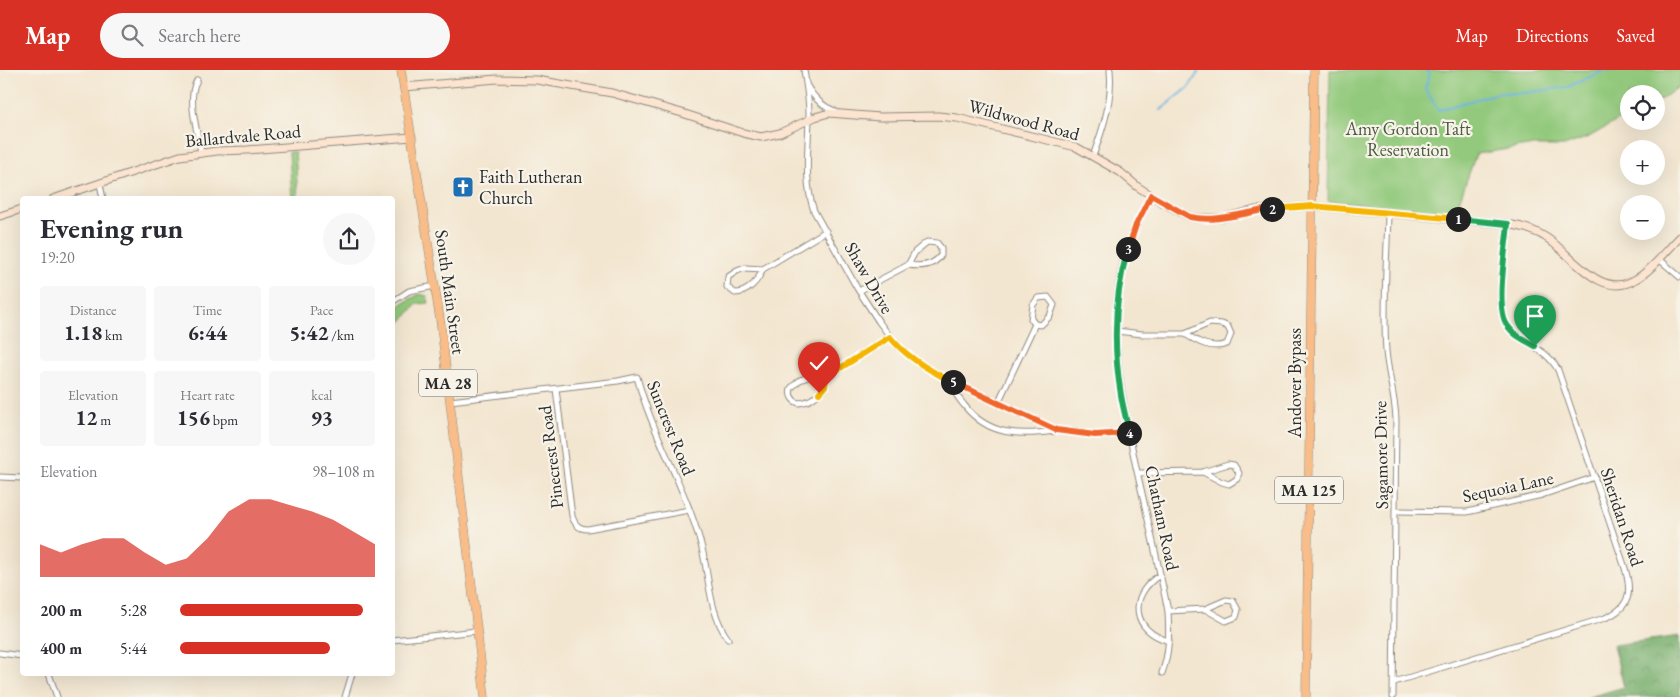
<!DOCTYPE html>
<meta charset="utf-8">
<style>
:root{--surface:#fff;--page:#f7f7f7;--text:#2b2b33;--muted:#7c7c81;--accent:#d93025}
body{margin:0;font-family:"EB Garamond",serif;background:var(--page);color:var(--text);height:100vh;display:flex;flex-direction:column;font-size:19px;white-space:nowrap}
*{box-sizing:border-box;margin:0}
p{font-size:16px;color:var(--muted)}
.icon{flex:none;width:28px;height:28px;fill:none;stroke:currentColor;stroke-width:2;stroke-linecap:round;stroke-linejoin:round}
.map{position:relative;flex:1;overflow:hidden}
.panel{position:absolute;left:20px;top:126px;width:375px;height:480px;display:flex;flex-direction:column;background:var(--surface);border-radius:5px;box-shadow:0 5px 20px #0002}
.panel>*{flex:none}
.controls{position:absolute;left:1620px;top:15px;display:grid;gap:10px}
.controls a{display:grid;place-items:center;width:45px;height:45px;border-radius:50%;background:var(--surface);box-shadow:0 5px 20px #0002;font-size:25px}
.pin{position:absolute;display:grid;place-items:center;width:42px;height:42px;color:#fff;margin:-51px -21px;border-radius:50% 50% 50% 0;rotate:-45deg;box-shadow:0 0 5px #0007}
.pin .icon{rotate:45deg}
.km{position:absolute;width:25px;height:25px;margin:-12px;border-radius:50%;background:#222;color:#fff;font-size:14px;line-height:25px;text-align:center}
.round{display:grid;place-items:center;flex:none;width:52px;height:52px;border-radius:26px;background:var(--page)}
.overview{display:flex;align-items:center;justify-content:space-between;height:85px;padding:0 20px}
h1{font-size:28px;font-weight:700;line-height:38px}
.stats{display:grid;grid-template-columns:repeat(3,1fr);gap:8px;height:85px;padding:5px 20px}
.stats div{display:grid;align-content:center;border-radius:5px;background:var(--page);text-align:center}
.stats b{font-size:21px;font-weight:700}
.stats small{font-size:14px;font-weight:400}
.stats p{font-size:14px}
.chart{height:140px;padding:10px 20px}
.chart p{display:flex;justify-content:space-between}
.chart svg{width:100%;height:90px;margin-top:5px;fill:var(--accent);opacity:.7}
ul{padding:0 20px;list-style:none;font-size:16px}
li{display:grid;grid-template-columns:80px 60px 1fr;align-items:center;height:38px}
li i{height:12px;border-radius:6px;background:var(--accent)}
header{display:flex;align-items:center;gap:30px;box-sizing:border-box;height:70px;padding:0 25px;background:var(--accent);color:#fff}
header strong{font-size:24px}
nav{display:flex;gap:28px;margin-inline-start:auto;font-size:18px}
.search{width:350px;height:45px;background:var(--page);display:flex;align-items:center;gap:12px;box-sizing:border-box;padding:0 18px;border-radius:28px;color:var(--muted);font-size:19px}
.map>svg:first-child{display:block}
.forest{fill:url(#forest-crowns);stroke:#506c4b}
.green{fill:#92c97b;stroke:#5e7a53}
.lines{fill:none;stroke-linecap:round;stroke-linejoin:round}
.stream{stroke:#67b2e0;stroke-width:2}
.street-casing{stroke:#8f887e;stroke-width:7}
.secondary-casing{stroke:#8f887e;stroke-width:9}
.primary-casing{stroke:#8f887e;stroke-width:9}
.street{stroke:#fff;stroke-width:5}
.secondary{stroke:#fce5d0;stroke-width:7}
.primary{stroke:#f8bd89;stroke-width:8}
.split-1-casing{stroke:#fff;stroke-width:10}
.split-2-casing{stroke:#fff;stroke-width:10}
.split-3-casing{stroke:#fff;stroke-width:10}
.split-4-casing{stroke:#fff;stroke-width:10}
.split-5-casing{stroke:#fff;stroke-width:10}
.split-6-casing{stroke:#fff;stroke-width:10}
.split-1{stroke:#22a559;stroke-width:6}
.split-2{stroke:#f5b400;stroke-width:6}
.split-3{stroke:#f0652b;stroke-width:6}
.split-4{stroke:#22a559;stroke-width:6}
.split-5{stroke:#f0652b;stroke-width:6}
.split-6{stroke:#f5b400;stroke-width:6}
.labels{text-anchor:middle;stroke-width:4.5;stroke-linejoin:round;paint-order:stroke}
.shield{fill:#f7f3e8;stroke:#686764;stroke-width:1}
.shield-label{font-size:16px;font-weight:bold;fill:#2b2b2b}
.street-label{font-size:18px;fill:#2b2b2b;stroke:#f7f3e8}
.park-label{font-size:18px;fill:#4a5a43;stroke:#f7f3e8}
.poi-label{font-size:18px;fill:#2b2b2b;stroke:#f7f3e8;text-anchor:start}
</style>
<header>
<strong>Map</strong>
<div class="search"><svg class="icon" aria-label="search" viewBox="0 0 24 24"><circle cx="10" cy="10" r="6"/><path d="M15 15l6 6"/></svg>Search here</div>
<nav><a>Map</a><a>Directions</a><a>Saved</a></nav>
</header>
<div class="map">
<svg width="1680" height="627" viewBox="0 0 1680 627">
<defs>
<pattern id="forest-crowns" width="20" height="18" patternUnits="userSpaceOnUse" patternTransform="scale(1.25)"><rect width="20" height="18" fill="#75ad6b"/><path d="M2 6a3 3 0 1 1 6 0M12 15a3 3 0 1 1 6 0" fill="none" stroke="#608d58"/></pattern>
</defs>
<rect width="100%" height="100%" fill="#f7f3e8"/>
<filter id="ink" filterUnits="userSpaceOnUse"><feTurbulence type="fractalNoise" baseFrequency=".02" numOctaves="2"/><feDisplacementMap in="SourceGraphic" scale="10" xChannelSelector="R" yChannelSelector="G"/><feConvolveMatrix kernelMatrix="1 2 1 2 8 2 1 2 1" color-interpolation-filters="sRGB"/></filter>
<filter id="wash" filterUnits="userSpaceOnUse"><feTurbulence type="fractalNoise" baseFrequency=".0096" numOctaves="4" result="noise"/><feDisplacementMap in="SourceGraphic" scale="20" xChannelSelector="R" yChannelSelector="G"/><feGaussianBlur stdDeviation="1.12" result="paint"/><feColorMatrix in="noise" values="0 0 0 0 0 0 0 0 0 0 0 0 0 0 0 0 0 1.4 0 .05"/><feComposite in="paint" operator="in"/></filter>
<g filter="url(#wash)">
<rect width="100%" height="100%" fill="#f3e6d0"/>
<path class="forest" d="M 1680,566 L 1680,627 L 1589,627 L 1624,617 L 1613,575 Z"/>
<g class="green">
<path d="M 1330,0 L 1680,0 L 1680,16 L 1656,33 L 1656,24 L 1629,24 L 1629,44 L 1589,67 L 1564,76 L 1527,76 L 1476,84 L 1455,143 L 1328,131 Z"/>
<path d="M 289,82 L 295,82 L 298,129 L 292,129 Z"/>
<path d="M 420,224 L 427,226 L 429,233 L 417,234 L 393,261 L 393,242 L 403,233 Z"/>
</g>
<g class="lines">
<g class="stream">
<path d="M 1426,0 L 1430,4 L 1425,18 L 1438,40 L 1498,23 L 1523,23 L 1568,17 L 1603,1 L 1609,0"/>
<path d="M 1161,40 L 1188,18 L 1200,0"/>
</g>
</g>
</g>
<g filter="url(#ink)">
<g class="lines">
<g class="street-casing">
<g id="street">
<path d="M 804,0 C 806,14 809,29 809,43 C 809,75 803,110 814,141 L 857,218 L 879,252 L 898,277 L 918,292 L 947,309 L 1056,360 L 1095,365 L 1129,363"/>
<path d="M 197,10 C 186,28 198,62 201,83"/>
<path d="M 807,16 C 814,28 823,37 835,41"/>
<path d="M 1093,86 C 1103,59 1113,29 1110,0"/>
<path d="M 100,114 L 103,129"/>
<path d="M 1151,125 C 1139,150 1126,175 1121,202 C 1108,268 1123,333 1136,397 C 1147,445 1158,493 1168,541 C 1169,563 1170,582 1162,603"/>
<path d="M 1388,143 C 1387,189 1383,235 1386,281 C 1388,304 1395,326 1396,349 L 1393,627"/>
<path d="M 1659,189 L 1680,207"/>
<path d="M 763,199 C 758,211 748,223 735,223 L 727,217 L 728,207 L 737,201 L 745,198 L 763,199 L 826,161"/>
<path d="M 859,221 L 908,195 L 915,182 L 927,172 L 937,173 L 941,178 L 941,185 C 934,196 921,197 908,195"/>
<path d="M 392,232 L 409,221 L 435,216"/>
<path d="M 1117,261 L 1142,264 L 1185,264 L 1210,253 L 1222,254 L 1228,257 L 1231,264 L 1227,274 C 1212,280 1198,272 1185,264"/>
<path d="M 827,307 L 816,304 L 800,310 L 791,318 C 789,325 792,331 799,333 C 813,332 825,320 827,307 L 890,267"/>
<path d="M 947,309 C 952,318 957,327 964,335 C 988,366 1020,366 1055,361"/>
<path d="M 556,319 L 572,446 C 575,455 579,459 588,459 L 689,440"/>
<path d="M 450,331 L 618,311 L 637,307 C 652,364 684,414 700,471 C 710,504 707,539 728,569"/>
<path d="M 998,333 L 1035,254 L 1041,255 L 1050,246 L 1054,235 L 1048,227 L 1038,228 L 1033,235 L 1031,249 L 1035,254"/>
<path d="M 1138,403 L 1203,402 L 1228,394 L 1234,395 L 1239,403 L 1237,409 L 1229,414 L 1222,412 L 1203,402"/>
<path d="M 0,407 L 22,408"/>
<path d="M 1396,441 L 1467,442 L 1542,425 L 1595,407"/>
<path d="M 1160,505 C 1128,525 1131,561 1169,571"/>
<path d="M 1168,541 L 1205,539 L 1226,530 L 1233,531 L 1238,540 L 1236,547 L 1226,551 L 1205,539"/>
<path d="M 392,570 L 477,561"/>
<path d="M 0,583 L 22,586"/>
<path d="M 49,604 L 57,627"/>
<path d="M 1394,612 L 1605,548 C 1632,537 1632,520 1624,495 L 1558,300 C 1548,281 1529,275 1514,263 C 1509,258 1505,253 1503,247 C 1497,227 1506,177 1507,154"/>
<path d="M 345,627 L 352,604"/>
</g>
</g>
<g class="secondary-casing">
<g id="secondary">
<path d="M 404,17 L 497,9 L 537,10 L 612,23 L 682,43 L 743,63 L 761,67 L 780,63 L 815,47 L 829,43 L 880,47 L 938,46 L 957,48 L 1076,77 L 1120,102 L 1138,117 L 1162,132 L 1190,147 L 1196,148 L 1222,148 L 1256,140 L 1312,136 L 1507,154 C 1521,156 1535,160 1547,168 C 1573,186 1601,231 1636,209 C 1653,199 1666,181 1680,167"/>
<path d="M 53,129 L 180,86 L 217,81 L 247,80 L 412,67"/>
<path d="M 0,146 L 22,139"/>
</g>
</g>
<g class="primary-casing">
<g id="primary">
<path d="M 401,0 L 441,256 L 485,627"/>
<path d="M 1306,627 L 1314,0"/>
</g>
</g>
<use href="#street" class="street"/>
<use href="#secondary" class="secondary"/>
<use href="#primary" class="primary"/>
</g>
</g>
<g class="lines" filter="url(#ink)">
<g class="split-1-casing">
<path id="split-1" d="M 1458,149 L 1508,154 C 1506,177 1495,238 1507,255 C 1513,265 1525,270 1535,276"/>
</g>
<g class="split-2-casing">
<path id="split-2" d="M 1272,139 L 1312,136 L 1458,149"/>
</g>
<g class="split-3-casing">
<path id="split-3" d="M 1128,179 L 1136,155 L 1151,125 L 1190,147 C 1217,153 1245,142 1272,139"/>
</g>
<g class="split-4-casing">
<path id="split-4" d="M 1128,179 C 1114,226 1113,277 1121,325 C 1123,338 1127,351 1129,363"/>
</g>
<g class="split-5-casing">
<path id="split-5" d="M 953,312 L 1056,360 L 1095,365 L 1129,363"/>
</g>
<g class="split-6-casing">
<path id="split-6" d="M 819,323 L 825,316 L 826,307 L 890,267 C 906,287 930,301 953,312"/>
</g>
<use href="#split-1" class="split-1"/>
<use href="#split-2" class="split-2"/>
<use href="#split-3" class="split-3"/>
<use href="#split-4" class="split-4"/>
<use href="#split-5" class="split-5"/>
<use href="#split-6" class="split-6"/>
</g>
<defs>
<g id="church-square" transform="scale(1.125)"><rect x="-9" y="-9" width="18" height="18" rx="4" fill="#1f6fb2" stroke="#f7f3e8"/><path d="M-1.2-6h2.4v3.5h3.3v2.4h-3.3V6h-2.4V-.1h-3.3v-2.4h3.3Z" fill="#fff"/></g>
</defs>
<g fill-rule="evenodd">
<use href="#church-square" x="463" y="117"/>
</g>
<g class="labels">
<g class="shield">
<rect x="419" y="299.5" width="58" height="27" rx="4"/>
<rect x="1275" y="406.5" width="68" height="27" rx="4"/>
</g>
<g class="shield-label">
<text x="448" y="319">MA 28</text>
<text x="1309" y="426">MA 125</text>
</g>
<g class="street-label">
<text transform="translate(1024 50) rotate(15)" y="6">Wildwood Road</text>
<text transform="translate(243 66) rotate(-5)" y="6">Ballardvale Road</text>
<text transform="translate(869 208) rotate(60)" y="6">Shaw Drive</text>
<text transform="translate(450 222) rotate(82)" y="6">South Main Street</text>
<text transform="translate(1295 313) rotate(-90)" y="6">Andover Bypass</text>
<text transform="translate(671 358) rotate(68)" y="6">Suncrest Road</text>
<text transform="translate(1381 385) rotate(-91)" y="6">Sagamore Drive</text>
<text transform="translate(551 387) rotate(-97)" y="6">Pinecrest Road</text>
<text transform="translate(1508 417) rotate(-12)" y="6">Sequoia Lane</text>
<text transform="translate(1622 447) rotate(72)" y="6">Sheridan Road</text>
<text transform="translate(1162 448) rotate(78)" y="6">Chatham Road</text>
</g>
<g class="park-label">
<text x="1408" y="65">Amy Gordon Taft<tspan x="1408" dy="21">Reservation</tspan></text>
</g>
<g class="poi-label">
<text x="479" y="113">Faith Lutheran<tspan x="479" dy="21">Church</tspan></text>
</g>
</g>
</svg>
<div class="controls">
<a><svg class="icon" aria-label="locate" viewBox="0 0 24 24"><circle cx="12" cy="12" r="6"/><path d="M12 2v4M12 18v4M2 12h4M18 12h4"/></svg></a>
<a>+</a>
<a>−</a>
</div>
<div class="pin" style="left:1535px;top:276px;background:#1e9e55"><svg class="icon" aria-label="arrive" viewBox="0 0 24 24"><path d="M6 21V4h12l-3 4 3 4H6"/></svg></div>
<div class="pin" style="left:819px;top:323px;background:#d93025"><svg class="icon" aria-label="check" viewBox="0 0 24 24"><path d="M5 12l5 5 9-10"/></svg></div>
<b class="km" style="left:1458px;top:149px">1</b>
<b class="km" style="left:1272px;top:139px">2</b>
<b class="km" style="left:1128px;top:179px">3</b>
<b class="km" style="left:1129px;top:363px">4</b>
<b class="km" style="left:953px;top:312px">5</b>
<section class="panel">
<div class="overview"><div><h1>Evening run</h1><p>19:20</p></div><a class="round"><svg class="icon" aria-label="share" viewBox="0 0 24 24"><path d="M12 15V3M7 8l5-5 5 5M5 13v7h14v-7"/></svg></a></div>
<div class="stats">
<div><p>Distance</p><b>1.18<small> km</small></b></div>
<div><p>Time</p><b>6:44</b></div>
<div><p>Pace</p><b>5:42<small> /km</small></b></div>
</div>
<div class="stats">
<div><p>Elevation</p><b>12<small> m</small></b></div>
<div><p>Heart rate</p><b>156<small> bpm</small></b></div>
<div><p>kcal</p><b>93</b></div>
</div>
<div class="chart"><p><span>Elevation</span>98–108 m</p>
<svg viewBox="0 0 160 44" preserveAspectRatio="none"><path d="M0 44V28L10 32L20 28L30 25L40 25L50 32L60 38L70 35L80 25L90 12L100 6L110 6L120 9L130 12L140 16L150 22L160 28V44z"/></svg>
</div>
<ul>
<li><b>200 m</b>5:28<i style="width:94%"></i></li>
<li><b>400 m</b>5:44<i style="width:77%"></i></li>
</ul>
</section>
</div>
